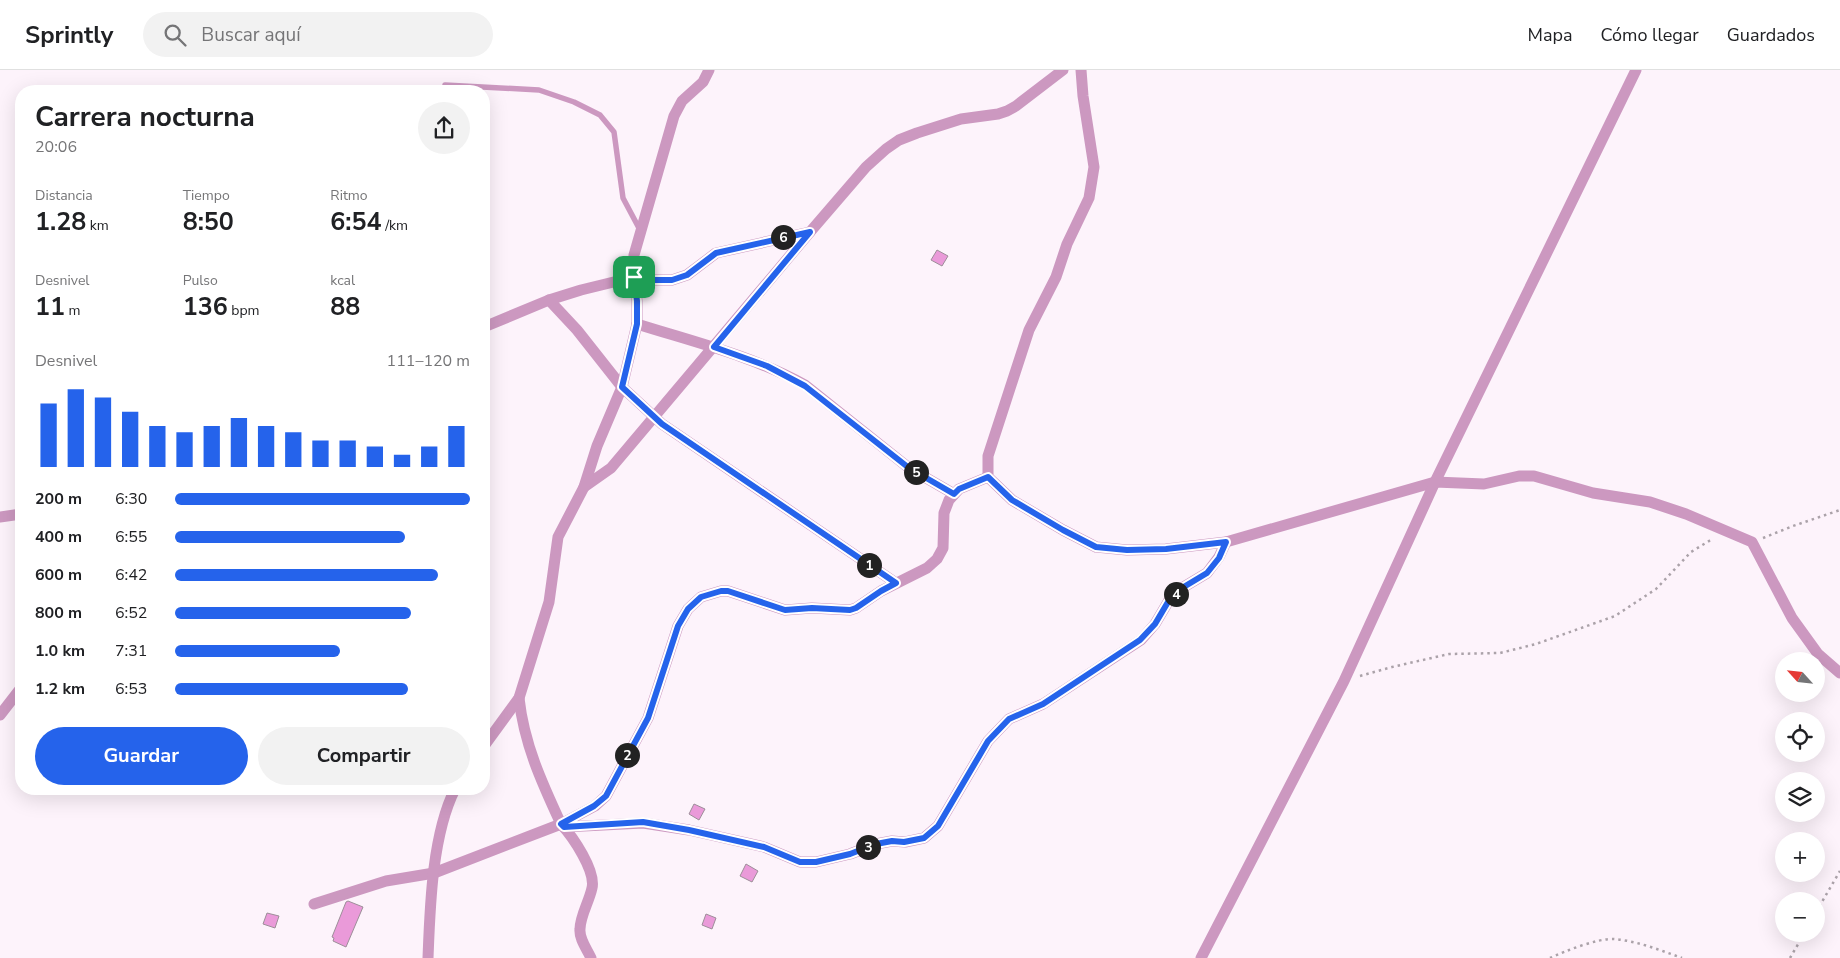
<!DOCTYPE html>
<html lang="es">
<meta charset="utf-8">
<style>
:root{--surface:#fff;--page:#f2f2f2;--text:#202124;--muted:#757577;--line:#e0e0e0;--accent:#2563eb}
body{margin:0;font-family:"Nunito Sans",sans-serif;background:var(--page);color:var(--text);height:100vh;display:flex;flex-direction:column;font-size:19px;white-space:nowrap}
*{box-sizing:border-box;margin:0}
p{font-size:16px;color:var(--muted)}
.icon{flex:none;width:28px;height:28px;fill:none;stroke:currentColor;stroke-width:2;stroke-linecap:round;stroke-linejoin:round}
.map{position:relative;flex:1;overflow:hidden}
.details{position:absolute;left:15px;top:15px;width:475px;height:710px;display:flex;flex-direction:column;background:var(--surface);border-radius:20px;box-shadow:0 5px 20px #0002}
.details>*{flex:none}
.needle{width:32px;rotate:297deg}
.fabs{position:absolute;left:1775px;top:582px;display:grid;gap:10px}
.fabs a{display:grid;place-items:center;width:50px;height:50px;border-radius:50%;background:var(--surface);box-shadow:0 5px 20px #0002;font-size:25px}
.pin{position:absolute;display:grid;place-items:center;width:42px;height:42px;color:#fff;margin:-21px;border-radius:10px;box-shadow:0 2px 8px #0006}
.km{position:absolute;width:25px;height:25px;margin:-12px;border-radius:50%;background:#222;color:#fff;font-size:14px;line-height:25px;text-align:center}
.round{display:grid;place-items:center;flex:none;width:52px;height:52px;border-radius:26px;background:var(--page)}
.summary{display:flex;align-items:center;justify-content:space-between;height:85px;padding:0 20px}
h1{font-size:28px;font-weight:700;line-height:38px}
.stats{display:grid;grid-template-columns:repeat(3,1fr);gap:8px;height:85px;padding:5px 20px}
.stats div{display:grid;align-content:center}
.stats b{font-size:25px;font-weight:700}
.stats small{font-size:14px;font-weight:400}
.stats p{font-size:14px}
.chart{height:140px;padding:10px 20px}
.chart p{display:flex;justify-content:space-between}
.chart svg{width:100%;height:90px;margin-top:5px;stroke:var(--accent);stroke-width:6}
.cta{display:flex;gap:10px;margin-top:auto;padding:10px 20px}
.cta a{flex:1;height:58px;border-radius:30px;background:var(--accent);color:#fff;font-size:20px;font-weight:700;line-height:58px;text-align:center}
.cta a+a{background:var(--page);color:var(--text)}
ul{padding:0 20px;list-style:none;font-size:16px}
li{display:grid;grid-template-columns:80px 60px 1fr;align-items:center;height:38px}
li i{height:12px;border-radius:6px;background:var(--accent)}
header{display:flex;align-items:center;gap:30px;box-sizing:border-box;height:70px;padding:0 25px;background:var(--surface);border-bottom:1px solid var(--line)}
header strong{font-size:24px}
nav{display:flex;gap:28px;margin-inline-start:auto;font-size:18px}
.search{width:350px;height:45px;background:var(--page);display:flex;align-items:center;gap:12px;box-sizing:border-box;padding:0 18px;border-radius:28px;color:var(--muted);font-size:19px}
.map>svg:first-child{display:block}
.building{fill:#ea9ad9;stroke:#9d8e99}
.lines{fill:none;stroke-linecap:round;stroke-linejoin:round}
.path{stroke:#aba2a9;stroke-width:2.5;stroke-dasharray:2.5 4;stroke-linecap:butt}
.service{stroke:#cc98c0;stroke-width:5.5}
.minor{stroke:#cc98c0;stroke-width:11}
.route-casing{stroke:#fff;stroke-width:10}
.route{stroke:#2563eb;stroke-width:6}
</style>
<header>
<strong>Sprintly</strong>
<div class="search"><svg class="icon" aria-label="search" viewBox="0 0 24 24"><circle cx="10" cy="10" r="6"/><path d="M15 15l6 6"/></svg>Buscar aquí</div>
<nav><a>Mapa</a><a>Cómo llegar</a><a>Guardados</a></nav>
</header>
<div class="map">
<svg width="1840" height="888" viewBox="0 0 1840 888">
<rect width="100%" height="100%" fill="#fdf3fb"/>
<g class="building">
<path d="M 937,180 L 948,186 L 942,196 L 931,190 Z"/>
<path d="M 694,734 L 705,739 L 699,750 L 689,744 Z"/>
<path d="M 746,794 L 758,801 L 752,812 L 740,806 Z"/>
<path d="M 348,831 L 363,837 L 346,877 L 333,871 L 334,868 L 332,867 L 346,832 Z"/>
<path d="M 267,843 L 279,846 L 275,858 L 263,854 Z"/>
<path d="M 706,844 L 716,848 L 712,859 L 702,855 Z"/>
</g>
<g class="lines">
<g class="path">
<path d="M 1763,468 L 1793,456 L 1840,440"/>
<path d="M 1360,606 L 1392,597 L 1449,584 L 1500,583 L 1536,574 L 1615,546 L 1656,519 L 1691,482 L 1709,471 L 1713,470"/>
<path d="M 1816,842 L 1840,801"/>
<path d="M 1550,888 C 1565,881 1598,868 1614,869 C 1637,871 1660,880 1682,888"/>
<path d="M 1790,888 L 1804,864"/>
</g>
<path class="service" d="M 445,15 L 539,20 L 574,32 L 600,45 L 614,62 L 623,128 L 640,160"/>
<g class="minor">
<path d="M 1081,0 L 1083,26 L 1094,97 L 1089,128 L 1067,174 L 1056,207 L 1029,260 L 988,386 L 988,407 L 1012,430 L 1063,460 L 1096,477 L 1127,480 L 1166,479 L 1226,472 L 1435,412 L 1484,414 L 1519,406 L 1534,406 L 1593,423 L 1650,432 L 1686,444 L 1752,472 L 1792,548 L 1818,584 L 1840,603"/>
<path d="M 549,230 L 577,260 L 622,317 L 662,354 L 896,513"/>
<path d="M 637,254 C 694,272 753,286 805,315 L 909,398 L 954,424"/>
<path d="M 484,257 L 549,230 L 581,220 L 634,207 L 653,210 L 672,210 L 687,205 L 716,183 L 810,162"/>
<path d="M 584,417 L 611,398 L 810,162 L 866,97 L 886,79 L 899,70 L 917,63 L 961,49 L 998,44 L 1007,41 L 1016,36 L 1063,0"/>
<path d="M 0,447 L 21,444"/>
<path d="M 519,628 C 524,674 542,713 561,754 C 573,767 596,801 592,818 C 589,832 580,846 580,859 C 579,869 587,879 591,888"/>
<path d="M 0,645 L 21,618"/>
<path d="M 484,676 L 519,628 L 549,532 L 558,467 L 584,417 L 597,376 L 622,317 L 637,254 L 637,231 L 633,196 L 634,185 L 674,46 L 682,31 L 703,12 L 709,0"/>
<path d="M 564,757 L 643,753 L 689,760 L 764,777 L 800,792 L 816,792 L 850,784 L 876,774 L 892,771 L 905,772 L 924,768 L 938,756 L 988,671 L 1009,649 L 1043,634 L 1141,570 L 1155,554 L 1168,532 L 1182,518 L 1207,503 L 1219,487 L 1226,472"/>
<path d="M 314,834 L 386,811 L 434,803 L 561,754 L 595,736 L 606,726 L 648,648 L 678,556 L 688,539 L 701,527 L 721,521 L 728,521 L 785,540 L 812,538 L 850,540 L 856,538 L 881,521 L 927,498 L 937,489 L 943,478 L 944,443 L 949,430 L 959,419 L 988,407"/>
<path d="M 428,888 C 430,836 432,765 455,719"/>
<path d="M 1201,888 L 1344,611 L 1435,412 L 1636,0"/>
</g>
</g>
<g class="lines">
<g class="route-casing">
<path id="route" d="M 810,162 L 714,277 L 767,296 L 805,316 L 909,398 L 954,424 L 959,419 L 988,407 L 1012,430 L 1063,460 L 1096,477 L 1127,480 L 1166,479 L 1226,472 L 1219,488 L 1207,503 L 1182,518 L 1168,532 L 1155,554 L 1140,570 L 1043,634 L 1009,649 L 988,671 L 938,756 L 924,768 L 904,772 L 892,771 L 876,774 L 850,784 L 816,792 L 800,792 L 764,777 L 689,760 L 643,752 L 564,757 L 561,754 L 594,736 L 606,726 L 648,648 L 678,556 L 688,539 L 701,527 L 721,521 L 728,521 L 785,540 L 812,538 L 850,540 L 856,538 L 881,521 L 896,513 L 662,354 L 622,317 L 637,254 L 637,231 L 634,207 L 653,210 L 672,210 L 687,205 L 716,183 Z"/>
</g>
<use href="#route" class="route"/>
</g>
</svg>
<div class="fabs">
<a><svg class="needle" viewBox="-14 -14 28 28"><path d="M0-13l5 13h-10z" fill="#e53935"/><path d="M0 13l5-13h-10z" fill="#757577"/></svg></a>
<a><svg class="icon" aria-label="locate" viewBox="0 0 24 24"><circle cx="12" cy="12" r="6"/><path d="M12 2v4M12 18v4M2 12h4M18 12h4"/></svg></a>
<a><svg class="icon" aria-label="layers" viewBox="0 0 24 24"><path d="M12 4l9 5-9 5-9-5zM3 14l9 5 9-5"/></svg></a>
<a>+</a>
<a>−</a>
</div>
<div class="pin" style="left:634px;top:207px;background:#1e9e55"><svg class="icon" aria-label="arrive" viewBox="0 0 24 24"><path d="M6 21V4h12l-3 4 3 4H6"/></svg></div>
<b class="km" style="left:869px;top:495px">1</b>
<b class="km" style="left:627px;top:685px">2</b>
<b class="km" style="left:868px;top:777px">3</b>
<b class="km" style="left:1176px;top:524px">4</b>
<b class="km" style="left:916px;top:402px">5</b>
<b class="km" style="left:783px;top:167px">6</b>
<section class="details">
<div class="summary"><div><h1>Carrera nocturna</h1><p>20:06</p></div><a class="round"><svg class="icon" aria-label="share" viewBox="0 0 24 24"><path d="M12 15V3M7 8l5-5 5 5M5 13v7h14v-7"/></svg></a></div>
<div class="stats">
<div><p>Distancia</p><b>1.28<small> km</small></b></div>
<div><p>Tiempo</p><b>8:50</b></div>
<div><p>Ritmo</p><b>6:54<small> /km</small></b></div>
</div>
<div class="stats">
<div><p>Desnivel</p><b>11<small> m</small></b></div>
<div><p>Pulso</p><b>136<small> bpm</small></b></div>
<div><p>kcal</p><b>88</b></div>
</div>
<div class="chart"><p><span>Desnivel</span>111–120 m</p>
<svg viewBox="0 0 160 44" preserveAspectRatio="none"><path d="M5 44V13M15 44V6M25 44V10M35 44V17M45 44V24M55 44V27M65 44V24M75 44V20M85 44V24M95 44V27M105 44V31M115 44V31M125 44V34M135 44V38M145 44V34M155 44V24"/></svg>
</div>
<ul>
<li><b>200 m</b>6:30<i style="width:100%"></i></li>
<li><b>400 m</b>6:55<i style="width:78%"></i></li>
<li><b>600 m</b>6:42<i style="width:89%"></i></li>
<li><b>800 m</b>6:52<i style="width:80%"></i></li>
<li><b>1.0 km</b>7:31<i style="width:56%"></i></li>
<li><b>1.2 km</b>6:53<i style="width:79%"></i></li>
</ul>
<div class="cta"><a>Guardar</a><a>Compartir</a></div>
</section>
</div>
